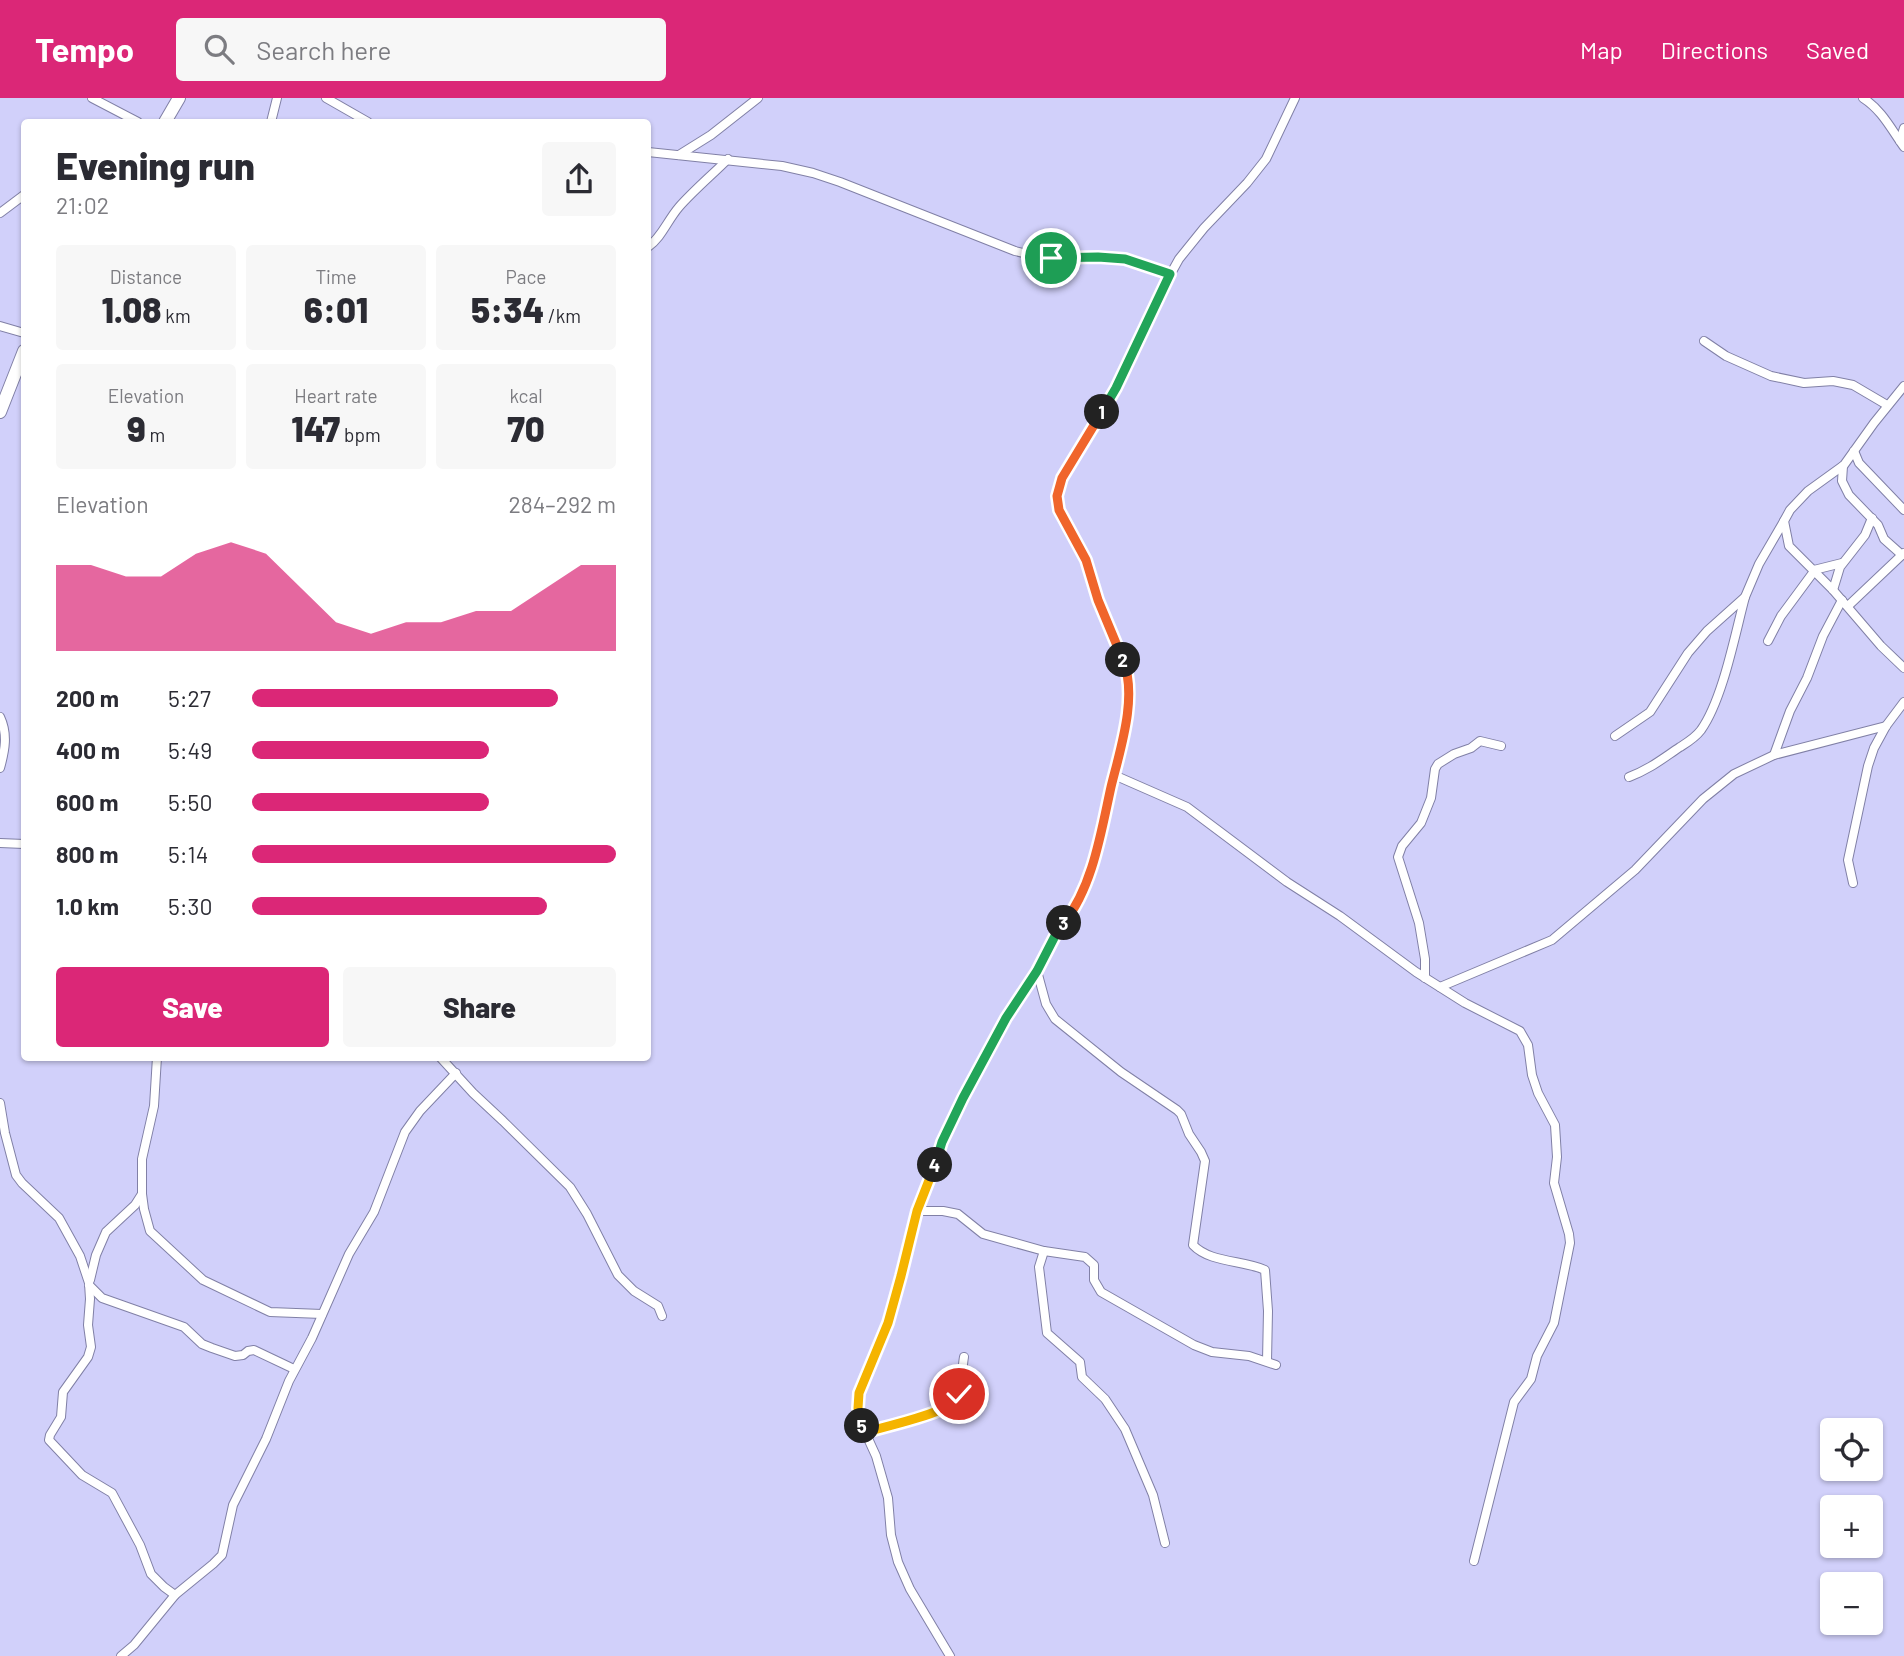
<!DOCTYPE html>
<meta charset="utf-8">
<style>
:root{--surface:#fff;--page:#f7f7f7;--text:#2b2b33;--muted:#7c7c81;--accent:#db2777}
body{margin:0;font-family:Barlow,sans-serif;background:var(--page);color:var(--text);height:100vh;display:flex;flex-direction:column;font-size:26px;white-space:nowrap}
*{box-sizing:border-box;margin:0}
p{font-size:23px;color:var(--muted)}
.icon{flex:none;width:38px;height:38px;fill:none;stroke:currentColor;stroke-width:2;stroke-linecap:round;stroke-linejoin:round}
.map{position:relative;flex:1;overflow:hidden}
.side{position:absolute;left:21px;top:21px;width:630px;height:942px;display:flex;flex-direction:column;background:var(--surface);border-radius:7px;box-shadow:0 2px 5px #0004}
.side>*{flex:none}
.fabs{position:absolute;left:1820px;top:1320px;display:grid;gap:14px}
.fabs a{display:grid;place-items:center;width:63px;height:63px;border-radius:7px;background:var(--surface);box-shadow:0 2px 5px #0004;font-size:35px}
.pin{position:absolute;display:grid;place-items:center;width:60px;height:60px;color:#fff;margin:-30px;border:4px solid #fff;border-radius:50%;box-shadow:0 2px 7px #0007}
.km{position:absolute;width:35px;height:35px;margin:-18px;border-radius:50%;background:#222;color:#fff;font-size:19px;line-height:35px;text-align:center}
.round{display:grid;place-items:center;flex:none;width:74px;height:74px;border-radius:7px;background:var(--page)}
.summary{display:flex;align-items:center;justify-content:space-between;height:119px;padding:0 35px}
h1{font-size:38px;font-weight:800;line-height:52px}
.stats{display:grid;grid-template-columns:repeat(3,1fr);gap:10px;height:119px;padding:7px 35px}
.stats div{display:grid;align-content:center;border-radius:7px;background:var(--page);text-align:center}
.stats b{font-size:35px;font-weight:800}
.stats small{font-size:19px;font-weight:400}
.stats p{font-size:19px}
.chart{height:196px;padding:14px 35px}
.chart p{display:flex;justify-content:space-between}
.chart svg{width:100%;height:126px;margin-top:7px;fill:var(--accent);opacity:.7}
.action{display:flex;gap:14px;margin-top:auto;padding:14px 35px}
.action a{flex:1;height:80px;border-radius:7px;background:var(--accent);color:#fff;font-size:28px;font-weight:800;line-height:80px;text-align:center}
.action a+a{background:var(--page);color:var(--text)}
ul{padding:0 35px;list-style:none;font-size:23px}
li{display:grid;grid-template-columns:112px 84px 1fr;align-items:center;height:52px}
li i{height:18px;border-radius:9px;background:var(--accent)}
header{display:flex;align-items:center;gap:42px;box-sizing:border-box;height:98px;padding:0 35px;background:var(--accent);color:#fff}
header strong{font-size:33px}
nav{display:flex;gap:38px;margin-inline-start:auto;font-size:24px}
.search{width:490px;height:63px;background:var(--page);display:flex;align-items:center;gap:18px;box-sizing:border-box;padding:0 24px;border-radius:7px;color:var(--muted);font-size:26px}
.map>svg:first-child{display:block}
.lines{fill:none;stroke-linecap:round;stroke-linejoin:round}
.street-casing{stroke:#8180a6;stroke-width:10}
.secondary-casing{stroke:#8180a6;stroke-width:14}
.street{stroke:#fff;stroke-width:8}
.secondary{stroke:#fff;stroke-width:12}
.split-1-casing{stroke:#fff;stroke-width:14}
.split-2-casing{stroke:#fff;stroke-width:14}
.split-3-casing{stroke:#fff;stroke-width:14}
.split-4-casing{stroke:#fff;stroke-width:14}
.split-5-casing{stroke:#fff;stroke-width:14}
.split-6-casing{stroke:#fff;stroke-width:14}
.split-1{stroke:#22a559;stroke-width:9}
.split-2{stroke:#f0652b;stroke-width:9}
.split-3{stroke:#f0652b;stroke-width:9}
.split-4{stroke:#22a559;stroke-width:9}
.split-5{stroke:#f5b400;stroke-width:9}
.split-6{stroke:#f5b400;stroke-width:9}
</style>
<header>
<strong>Tempo</strong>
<div class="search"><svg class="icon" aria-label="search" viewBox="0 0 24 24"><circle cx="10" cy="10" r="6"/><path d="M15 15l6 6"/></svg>Search here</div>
<nav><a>Map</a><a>Directions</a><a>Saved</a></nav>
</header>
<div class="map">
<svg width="1904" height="1558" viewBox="0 0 1904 1558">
<rect width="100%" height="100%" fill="#d1d0fa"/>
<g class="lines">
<g class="street-casing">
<g id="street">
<path d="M 92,0 L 138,24"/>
<path d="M 326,0 L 368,24"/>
<path d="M 1863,0 C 1882,12 1891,31 1904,49"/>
<path d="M 271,24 L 277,0"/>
<path d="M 1900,43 L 1904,30"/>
<path d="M 648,54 L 782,68 L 813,75 L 840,84 L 1015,153 L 1044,160 L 1098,159 L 1125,161 L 1170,176"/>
<path d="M 679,57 L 711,37 L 758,0"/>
<path d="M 0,115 L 24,97"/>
<path d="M 648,149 C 662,139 667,123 679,109 C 694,92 712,77 728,61"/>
<path d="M 0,228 L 24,235"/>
<path d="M 1704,243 L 1726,258 L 1771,278 L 1804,285 L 1833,283 L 1853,287 L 1887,307"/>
<path d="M 1904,288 L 1874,325 L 1844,367 L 1808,393 L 1790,412 L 1784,423 L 1789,448 L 1833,492 L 1881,548 L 1904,570"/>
<path d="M 1854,353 L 1859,365 L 1904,412"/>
<path d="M 1843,368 L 1842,383 L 1849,397 L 1878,427 L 1884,441 L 1902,457"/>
<path d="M 1814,472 L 1842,465"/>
<path d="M 1833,492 L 1840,469 L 1865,437 L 1872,420"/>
<path d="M 1848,508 L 1904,455"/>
<path d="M 1768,543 L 1781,518 L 1815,472"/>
<path d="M 0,619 C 8,636 5,652 0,670"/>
<path d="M 1615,638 L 1650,614 L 1688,555 L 1707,533 L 1745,499 L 1759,466 L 1784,423"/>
<path d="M 1774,657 L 1790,613 L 1807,580 L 1823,538 L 1842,502"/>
<path d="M 1114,677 L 1187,709 L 1287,784 L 1340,818 L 1416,874 L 1465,905 L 1520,933 L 1528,947 L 1532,977 L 1538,995 L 1555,1027 L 1557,1059 L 1554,1085 L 1569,1136 L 1570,1145 L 1554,1225 L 1537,1258 L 1531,1281 L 1514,1304 L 1474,1463"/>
<path d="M 1629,679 C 1650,671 1662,661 1680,649 C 1688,644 1695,640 1701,632 C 1723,601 1735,536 1745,499"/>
<path d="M 0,745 L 24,746"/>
<path d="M 1853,785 L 1848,762 L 1868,668 L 1874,650 L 1886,628 L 1904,604"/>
<path d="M 1037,873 L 1046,906 L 1055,921 L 1121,974 L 1177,1012 L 1181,1016 L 1189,1036 L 1201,1054 L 1205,1063 L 1193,1147 C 1210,1165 1243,1162 1265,1172 L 1268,1213 L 1267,1263"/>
<path d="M 1425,880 L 1425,861 L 1419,825 L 1398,759 L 1402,748 L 1421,725 L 1431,700 L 1435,671 L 1438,666 L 1454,656 L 1471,650 L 1480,643 L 1501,648"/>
<path d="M 1440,889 L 1552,842 L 1635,772 L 1703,701 L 1734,676 L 1774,657 L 1886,628"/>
<path d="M 440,959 L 473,995 L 503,1023 L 570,1089 L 587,1116 L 618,1177 L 634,1193 L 658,1208 L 662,1218"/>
<path d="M 0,1005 L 5,1035 L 16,1077 L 22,1085 L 59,1120 L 80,1158 L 89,1185 L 90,1201 L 88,1227 L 91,1249 L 88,1259 L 63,1294 L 61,1319 L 50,1337 L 49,1342 L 82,1377 L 112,1395 L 140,1447 L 151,1476 L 164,1489 L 175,1497"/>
<path d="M 142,1096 L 144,1111 L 150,1133 L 203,1182 L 270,1214 L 322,1216"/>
<path d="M 917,1113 L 943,1113 L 958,1116 L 983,1136 L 1044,1153 L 1085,1159 L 1094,1167 L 1094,1182 L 1101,1194 L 1194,1247 L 1212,1254 L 1249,1258 L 1276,1267"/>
<path d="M 1044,1153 L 1039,1169 L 1047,1235 L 1080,1264 L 1082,1279 L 1105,1301 L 1125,1331 L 1153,1397 L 1165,1445"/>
<path d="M 90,1182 L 96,1157 L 106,1134 L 135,1107 L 142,1096 L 142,1061 L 154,1008 L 157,959"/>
<path d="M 89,1187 L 102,1200 L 184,1229 L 202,1246 L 212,1250 L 235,1258 L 243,1257 L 248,1253 L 254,1252 L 294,1271"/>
<path d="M 866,1334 C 882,1329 947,1314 956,1303 C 962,1295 962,1269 964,1259"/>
<path d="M 121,1558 L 134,1547 L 175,1497 L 213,1466 L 222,1457 L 233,1407 L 266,1341 L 289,1283 L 312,1240 L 349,1156 L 374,1114 L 405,1034 L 420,1013 L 456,975"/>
<path d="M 950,1558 L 910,1491 L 898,1464 L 891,1437 L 888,1400 L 876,1358 L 860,1323 L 857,1310 L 859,1295 L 888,1225 L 901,1179 L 908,1143 L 917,1113 L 932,1075 L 942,1044 L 963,1000 L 1006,921 L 1037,873 L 1055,838 L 1081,798 L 1098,749 L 1112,686 L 1120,658 L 1125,631 L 1129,579 L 1120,553 L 1098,502 L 1086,462 L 1059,412 L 1057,398 L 1062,380 L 1116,290 L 1159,197 L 1179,161 L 1204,130 L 1247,85 L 1266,61 L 1295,0"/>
</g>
</g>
<g class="secondary-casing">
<g id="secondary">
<path d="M 165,24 L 179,0"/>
<path d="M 0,314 L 24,253"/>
</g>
</g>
<use href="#street" class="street"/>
<use href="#secondary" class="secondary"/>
</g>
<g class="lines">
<g class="split-1-casing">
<path id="split-1" d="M 1051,160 L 1098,159 L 1125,161 L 1170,176 L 1116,290 L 1102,314"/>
</g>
<g class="split-2-casing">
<path id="split-2" d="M 1102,314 L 1062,380 L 1057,398 L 1059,412 L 1086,462 L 1098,502 L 1123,562"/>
</g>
<g class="split-3-casing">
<path id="split-3" d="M 1064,825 C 1093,788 1101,734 1111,689 C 1120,652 1138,599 1123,562"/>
</g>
<g class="split-4-casing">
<path id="split-4" d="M 935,1067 L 942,1044 L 963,1000 L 1006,920 L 1037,873 L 1055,838 L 1064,825"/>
</g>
<g class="split-5-casing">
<path id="split-5" d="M 862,1328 L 858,1310 L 859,1295 L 888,1225 L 901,1178 L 917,1113 L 935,1067"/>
</g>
<g class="split-6-casing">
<path id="split-6" d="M 862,1328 L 866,1334 C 885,1329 940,1316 953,1305 C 958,1302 957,1300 959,1296"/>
</g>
<use href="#split-1" class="split-1"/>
<use href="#split-2" class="split-2"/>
<use href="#split-3" class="split-3"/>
<use href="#split-4" class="split-4"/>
<use href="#split-5" class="split-5"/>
<use href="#split-6" class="split-6"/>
</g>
</svg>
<div class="fabs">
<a><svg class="icon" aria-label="locate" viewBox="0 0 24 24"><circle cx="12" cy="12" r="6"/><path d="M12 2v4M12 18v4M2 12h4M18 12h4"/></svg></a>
<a>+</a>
<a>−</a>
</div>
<div class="pin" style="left:1051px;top:160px;background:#1e9e55"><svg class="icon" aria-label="arrive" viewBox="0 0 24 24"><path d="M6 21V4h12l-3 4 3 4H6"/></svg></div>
<div class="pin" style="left:959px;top:1296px;background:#d93025"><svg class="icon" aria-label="check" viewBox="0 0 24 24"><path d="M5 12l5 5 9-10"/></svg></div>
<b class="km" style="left:1102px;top:314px">1</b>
<b class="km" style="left:1123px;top:562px">2</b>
<b class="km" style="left:1064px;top:825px">3</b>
<b class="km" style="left:935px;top:1067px">4</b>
<b class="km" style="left:862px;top:1328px">5</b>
<section class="side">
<div class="summary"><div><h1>Evening run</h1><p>21:02</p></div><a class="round"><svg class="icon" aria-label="share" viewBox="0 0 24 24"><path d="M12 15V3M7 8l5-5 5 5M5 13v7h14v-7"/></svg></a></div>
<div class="stats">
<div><p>Distance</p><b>1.08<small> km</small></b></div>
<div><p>Time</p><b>6:01</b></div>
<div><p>Pace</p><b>5:34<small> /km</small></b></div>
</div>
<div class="stats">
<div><p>Elevation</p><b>9<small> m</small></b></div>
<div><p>Heart rate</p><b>147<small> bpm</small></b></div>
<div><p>kcal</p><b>70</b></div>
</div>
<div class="chart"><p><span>Elevation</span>284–292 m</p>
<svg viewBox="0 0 160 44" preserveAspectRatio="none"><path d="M0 44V14L10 14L20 18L30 18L40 10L50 6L60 10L70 22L80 34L90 38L100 34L110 34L120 30L130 30L140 22L150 14L160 14V44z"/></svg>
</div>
<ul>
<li><b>200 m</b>5:27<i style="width:84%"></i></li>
<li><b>400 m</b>5:49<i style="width:65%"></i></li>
<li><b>600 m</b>5:50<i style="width:65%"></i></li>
<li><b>800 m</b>5:14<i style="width:100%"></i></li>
<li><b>1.0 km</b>5:30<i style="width:81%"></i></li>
</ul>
<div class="action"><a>Save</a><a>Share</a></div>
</section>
</div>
